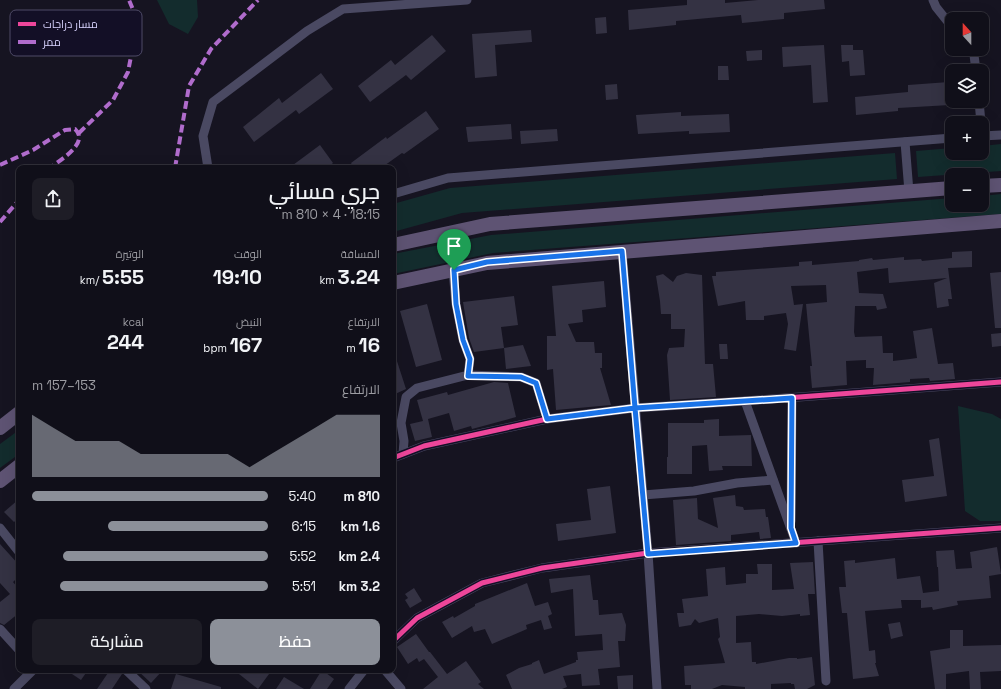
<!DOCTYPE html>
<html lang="ar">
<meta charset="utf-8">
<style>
:root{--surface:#100f19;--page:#1e1d26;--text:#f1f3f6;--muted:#9c9ca2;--line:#302f38;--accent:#8c9099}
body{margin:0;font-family:"Space Grotesk",Cairo,sans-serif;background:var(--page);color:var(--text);direction:rtl;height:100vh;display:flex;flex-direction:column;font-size:15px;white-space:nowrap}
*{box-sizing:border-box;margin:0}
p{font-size:13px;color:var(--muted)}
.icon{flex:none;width:22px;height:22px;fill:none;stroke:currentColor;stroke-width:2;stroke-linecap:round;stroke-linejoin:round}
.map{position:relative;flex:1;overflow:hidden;direction:ltr}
.sheet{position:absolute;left:16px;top:165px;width:380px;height:508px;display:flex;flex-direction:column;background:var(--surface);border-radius:8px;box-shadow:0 4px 16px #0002,0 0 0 1px var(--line);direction:rtl}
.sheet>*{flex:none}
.needle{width:26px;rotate:339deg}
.buttons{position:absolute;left:945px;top:12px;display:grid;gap:8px}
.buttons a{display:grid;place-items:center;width:44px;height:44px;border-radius:8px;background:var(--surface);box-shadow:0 4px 16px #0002,0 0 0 1px var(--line);font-size:20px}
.pin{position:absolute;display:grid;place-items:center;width:34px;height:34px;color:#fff;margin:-41px -17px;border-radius:50% 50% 50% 0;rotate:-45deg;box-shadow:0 0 4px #0007}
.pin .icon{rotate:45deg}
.round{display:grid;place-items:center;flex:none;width:42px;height:42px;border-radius:8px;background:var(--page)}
.summary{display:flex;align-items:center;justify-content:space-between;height:68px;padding:0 16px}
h1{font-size:22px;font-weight:600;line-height:30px}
.metrics{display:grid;grid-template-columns:repeat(3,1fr);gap:6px;height:68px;padding:4px 16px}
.metrics div{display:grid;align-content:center}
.metrics b{font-size:20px;font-weight:600}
.metrics small{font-size:11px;font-weight:400}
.metrics p{font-size:11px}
.chart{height:112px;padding:8px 16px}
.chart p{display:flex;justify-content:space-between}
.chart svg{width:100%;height:72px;margin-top:4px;fill:var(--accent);opacity:.7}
.button{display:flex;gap:8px;margin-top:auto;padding:8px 16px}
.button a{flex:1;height:46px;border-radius:8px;background:var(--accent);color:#fff;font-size:16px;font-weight:600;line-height:46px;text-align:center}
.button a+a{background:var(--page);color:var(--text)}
ul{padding:0 16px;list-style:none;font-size:13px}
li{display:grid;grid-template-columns:64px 48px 1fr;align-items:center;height:30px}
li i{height:10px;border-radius:5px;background:var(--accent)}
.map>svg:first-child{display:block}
.green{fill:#132c2d}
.building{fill:#343243}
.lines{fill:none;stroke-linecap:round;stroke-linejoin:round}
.minor{stroke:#4a4962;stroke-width:9}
.primary{stroke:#5e5373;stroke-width:14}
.quiet{stroke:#b06ccc;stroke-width:4;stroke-dasharray:8 4;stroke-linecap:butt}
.cycleway-casing{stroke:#130f26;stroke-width:8}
.cycleway{stroke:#ed469a;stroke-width:5}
.route-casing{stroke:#fff;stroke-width:8}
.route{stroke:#1a73e8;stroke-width:5}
.key{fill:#130f26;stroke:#4e4a67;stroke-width:1}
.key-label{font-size:11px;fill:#d9d4ff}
</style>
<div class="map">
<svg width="1001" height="689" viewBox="0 0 1001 689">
<rect width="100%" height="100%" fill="#161421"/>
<g class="green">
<path d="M 157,0 L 197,0 L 198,17 L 188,34 L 169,24 Z"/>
<path d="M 1001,144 L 1001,171 L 918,177 L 916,151 L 952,148 L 952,153 L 982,153 L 982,146 Z"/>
<path d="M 895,153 L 897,179 L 462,213 L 393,232 L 393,204 L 450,188 Z"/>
<path d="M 1001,194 L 1001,214 L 493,253 L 393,274 L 393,254 L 491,235 L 952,198 L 952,205 L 982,205 L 982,196 Z"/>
<path d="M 958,406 L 992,414 L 1001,419 L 1001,521 L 980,521 L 965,511 Z"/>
<path d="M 19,430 L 19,454 L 0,468 L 0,444 Z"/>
</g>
<g class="building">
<path d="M 687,0 L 725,0 L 725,3 L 758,0 L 824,0 L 825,9 L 784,13 L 784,19 L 742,23 L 741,15 L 676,21 L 676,25 L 629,30 L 628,10 L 687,5 Z"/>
<path d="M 606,17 L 607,33 L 596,34 L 595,18 Z"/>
<path d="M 531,30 L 532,42 L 495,45 L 497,76 L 475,78 L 472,34 Z"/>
<path d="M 432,35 L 446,51 L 411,80 L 406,75 L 370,102 L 358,86 L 391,60 L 395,65 Z"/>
<path d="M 824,45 L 828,102 L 813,103 L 811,65 L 783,67 L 782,47 Z"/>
<path d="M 841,45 L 853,45 L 853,50 L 863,50 L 865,75 L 850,76 L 849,61 L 842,62 Z"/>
<path d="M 762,50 L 762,60 L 747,61 L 746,51 Z"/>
<path d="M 718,66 L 728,66 L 729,80 L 718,80 Z"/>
<path d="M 321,73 L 333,89 L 299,114 L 296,110 L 254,142 L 243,127 L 279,98 L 282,103 Z"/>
<path d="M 949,82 L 950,105 L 898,108 L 898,111 L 856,115 L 855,97 L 908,92 L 908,85 Z"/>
<path d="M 617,84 L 618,99 L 606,100 L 605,85 Z"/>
<path d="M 426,111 L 439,129 L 404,154 L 402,153 L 381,168 L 354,168 L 351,163 L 386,137 L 387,139 Z"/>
<path d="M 681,112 L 681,116 L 729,114 L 730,132 L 689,134 L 689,131 L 638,134 L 636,115 Z"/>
<path d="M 511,124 L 512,139 L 468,142 L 466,127 Z"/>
<path d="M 557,129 L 558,141 L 521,144 L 520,131 Z"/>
<path d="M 320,145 L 333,163 L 327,168 L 289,168 Z"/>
<path d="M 972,251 L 972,267 L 948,268 L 952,299 L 948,299 L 949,306 L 937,308 L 934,283 L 947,278 L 889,283 L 888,268 L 857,272 L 859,293 L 883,294 L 887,308 L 877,310 L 876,306 L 855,306 L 854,332 L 855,337 L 882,336 L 883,353 L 893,353 L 893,361 L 910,359 L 917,358 L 913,331 L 932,328 L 938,364 L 953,363 L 955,379 L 930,381 L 929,378 L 910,379 L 910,382 L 873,385 L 874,368 L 866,368 L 866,360 L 846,361 L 847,385 L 812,388 L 810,366 L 812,366 L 806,304 L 827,302 L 826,285 L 791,286 L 794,305 L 803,304 L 796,351 L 784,349 L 788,324 L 786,313 L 764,316 L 764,320 L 746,320 L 745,301 L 718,306 L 712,276 L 716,276 L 716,272 L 799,266 L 799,262 L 812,261 L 812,265 L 859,261 L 859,260 L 872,258 L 873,260 L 904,257 L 904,260 L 921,259 L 922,261 L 952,258 L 952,252 Z"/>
<path d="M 1001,272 L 1001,328 L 995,328 L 990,273 Z"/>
<path d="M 686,273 L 702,275 L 705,364 L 713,364 L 716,397 L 670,400 L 667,355 L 669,348 L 684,347 L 685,329 L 671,329 L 671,314 L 661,314 L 660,301 L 656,276 L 663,274 L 673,282 L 677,276 Z"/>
<path d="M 604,281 L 606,307 L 582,310 L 583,322 L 568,324 L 576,342 L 594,342 L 595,353 L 602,353 L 602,368 L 600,368 L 611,405 L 556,410 L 553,369 L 547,370 L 547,336 L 556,336 L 552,286 Z"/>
<path d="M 514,296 L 518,325 L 501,327 L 504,348 L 474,352 L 469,338 L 463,302 Z"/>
<path d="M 427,304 L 442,360 L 416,367 L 400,311 Z"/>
<path d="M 1001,333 L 1001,346 L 992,347 L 991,334 Z"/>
<path d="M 719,344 L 727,344 L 728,359 L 720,359 Z"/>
<path d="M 523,345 L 531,366 L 506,369 L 504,348 Z"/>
<path d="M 393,355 L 395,355 L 406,389 L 393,395 Z"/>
<path d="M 494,382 L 508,383 L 516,417 L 472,429 L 471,426 L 454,431 L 449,413 L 428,419 L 432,437 L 415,441 L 410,424 L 423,421 L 417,400 L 447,392 L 448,395 Z"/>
<path d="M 719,419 L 719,436 L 751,435 L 752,466 L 722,466 L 723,470 L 709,471 L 707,445 L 692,446 L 692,474 L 667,474 L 667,457 L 668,457 L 668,423 L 704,423 L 704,420 Z"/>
<path d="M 939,438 L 947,496 L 905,502 L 902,480 L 934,476 L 929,440 Z"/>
<path d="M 610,486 L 616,533 L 558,541 L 556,524 L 591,520 L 587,489 Z"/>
<path d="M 735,495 L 736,506 L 743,507 L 744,510 L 765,509 L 766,517 L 768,517 L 771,538 L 760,539 L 759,532 L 731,535 L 731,541 L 676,545 L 673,500 L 697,498 L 698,519 L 718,528 L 713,498 Z"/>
<path d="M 19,499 L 19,518 L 14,522 L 4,512 Z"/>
<path d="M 0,544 L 19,565 L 19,576 L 13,582 L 18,588 L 19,587 L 19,613 L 4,625 L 0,623 L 0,602 L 10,594 L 0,583 Z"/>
<path d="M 997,547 L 1001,574 L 989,576 L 991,598 L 957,601 L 958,605 L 933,610 L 932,607 L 921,608 L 921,600 L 901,600 L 902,608 L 865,611 L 869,651 L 875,650 L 876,663 L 875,663 L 879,676 L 853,679 L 847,613 L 842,613 L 839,587 L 846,587 L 844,561 L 855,560 L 855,563 L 895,558 L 897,579 L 920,576 L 923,593 L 939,591 L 938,567 L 937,567 L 936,551 L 954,550 L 956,569 L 972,568 L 970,552 Z"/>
<path d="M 813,562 L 815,594 L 808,594 L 810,615 L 800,616 L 800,614 L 782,616 L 759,614 L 736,616 L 736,643 L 751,642 L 752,662 L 756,662 L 756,664 L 789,658 L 797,658 L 797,659 L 812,657 L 815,685 L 807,689 L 795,689 L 794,684 L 791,684 L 791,683 L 771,684 L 771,689 L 745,689 L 745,687 L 722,685 L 712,689 L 691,689 L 691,685 L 685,685 L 684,666 L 725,663 L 718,639 L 720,637 L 718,618 L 699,623 L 695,619 L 691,625 L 679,627 L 677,613 L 684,613 L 682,599 L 708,596 L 706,569 L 725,567 L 726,585 L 746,583 L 746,574 L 758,574 L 757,564 L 772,564 L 772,590 L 794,589 L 790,563 Z"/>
<path d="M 590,575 L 593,600 L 598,600 L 599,615 L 622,613 L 626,625 L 625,641 L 618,641 L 620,667 L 598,669 L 600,685 L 582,686 L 581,674 L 563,676 L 567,687 L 562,689 L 512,689 L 506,675 L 519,668 L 532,664 L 532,663 L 539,660 L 544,674 L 576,662 L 576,660 L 578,660 L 577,652 L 603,650 L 602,634 L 575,636 L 573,589 L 551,593 L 549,579 Z"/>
<path d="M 527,583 L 535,606 L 548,602 L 552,614 L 548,616 L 552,628 L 544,630 L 541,620 L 526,625 L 527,629 L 492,644 L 485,629 L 474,632 L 472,626 L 452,638 L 442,622 L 453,616 L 454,618 L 475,606 L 475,604 Z"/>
<path d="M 414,588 L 422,601 L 410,608 L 405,600 L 408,598 L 405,594 Z"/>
<path d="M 900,622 L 903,636 L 891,639 L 888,624 Z"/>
<path d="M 950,630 L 963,630 L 963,646 L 1001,645 L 1001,671 L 980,672 L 981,689 L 970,689 L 969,671 L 946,674 L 946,689 L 935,689 L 930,651 L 950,648 Z"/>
<path d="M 416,634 L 429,652 L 430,652 L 447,674 L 466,661 L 481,682 L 478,684 L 484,689 L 423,689 L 438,677 L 424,659 L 419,662 L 417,658 L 408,664 L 397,647 Z"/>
<path d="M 66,670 L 88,670 L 81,680 Z"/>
<path d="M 110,670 L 120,670 L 122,674 L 112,689 L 97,689 Z"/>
<path d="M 137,670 L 163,670 L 151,683 Z"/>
<path d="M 234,670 L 272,670 L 258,689 Z"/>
<path d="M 322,670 L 334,679 L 327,689 L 310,689 Z"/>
<path d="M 176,674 L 221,687 L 221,689 L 171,689 Z"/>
<path d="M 633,675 L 633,689 L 618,689 L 617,676 Z"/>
<path d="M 284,677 L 304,689 L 276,689 Z"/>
</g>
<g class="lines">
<g class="minor">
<path d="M 933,0 L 936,7 L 952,27"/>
<path d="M 969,49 L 974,55 L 976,71"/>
<path d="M 979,101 L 981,123"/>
<path d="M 982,136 L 1001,135"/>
<path d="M 905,142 L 909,192"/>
<path d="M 208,168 L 203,136 L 213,102 L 307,31 L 343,9 L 467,0"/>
<path d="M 393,194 L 448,178 L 952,138"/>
<path d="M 622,251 L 648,553 L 657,689"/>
<path d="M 468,375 L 521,377 L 536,383 L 547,419"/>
<path d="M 745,401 L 796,543"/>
<path d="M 403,454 L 404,441 L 401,423 L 406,397 L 417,388 L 468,375 L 470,359 L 463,340 L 456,304 L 453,270"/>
<path d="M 393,458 L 424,446 L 547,419 L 635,408 L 745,401 L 1001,382"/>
<path d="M 643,495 L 694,491 L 737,483 L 773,480"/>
<path d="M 791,521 L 792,398"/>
<path d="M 0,528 L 19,552"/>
<path d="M 818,541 L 826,681"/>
<path d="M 0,629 L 19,650"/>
<path d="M 393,641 L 417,618 L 482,583 L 542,568 L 648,553 L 1001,528"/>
<path d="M 126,670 L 146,689"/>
<path d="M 385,670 L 401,689"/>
<path d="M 14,689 L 33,670"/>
<path d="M 349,689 L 364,670"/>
</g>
<g class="primary">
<path d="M 982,186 L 1001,185"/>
<path d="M 393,245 L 490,224 L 952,188"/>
<path d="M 393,283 L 487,263 L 1001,221"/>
<path d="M 0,428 L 19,413"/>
<path d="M 0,481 L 19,466"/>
</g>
<g class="quiet">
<path d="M 79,133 L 113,100 L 128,72 L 134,41 L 134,12 L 129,0"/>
<path d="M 0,165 L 33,150 L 65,130 L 75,129 C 90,143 60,160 50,168"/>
<path d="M 175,168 L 189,86 L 211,49 L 258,0"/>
<path d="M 0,222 L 19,200"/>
</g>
<g class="cycleway-casing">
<g id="cycleway">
<path d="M 393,458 L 424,446 L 547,419 L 635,408 L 745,401 L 1001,382"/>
<path d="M 393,641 L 417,618 L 482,583 L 542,568 L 648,553 L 1001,528"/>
</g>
</g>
<use href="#cycleway" class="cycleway"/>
</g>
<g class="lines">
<g class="route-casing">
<path id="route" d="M 454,270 L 456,304 L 463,340 L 470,359 L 468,376 L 521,377 L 536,383 L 547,419 L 635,408 L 648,554 L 796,543 L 791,528 L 792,398 L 635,408 L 622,251 L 487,262 L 454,270"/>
</g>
<use href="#route" class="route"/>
</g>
<rect x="10" y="10" width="132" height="46" rx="6" class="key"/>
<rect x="18" y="22" width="18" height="4" fill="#ed469a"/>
<rect x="18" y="40" width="18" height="4" fill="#b06ccc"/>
<g class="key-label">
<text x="43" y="28">مسار دراجات</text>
<text x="43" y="46">ممر</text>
</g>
</svg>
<div class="buttons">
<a><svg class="needle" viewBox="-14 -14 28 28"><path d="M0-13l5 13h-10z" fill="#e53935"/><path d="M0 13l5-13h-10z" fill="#9c9ca2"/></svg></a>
<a><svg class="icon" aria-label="layers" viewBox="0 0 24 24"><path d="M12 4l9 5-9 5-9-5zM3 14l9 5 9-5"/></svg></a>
<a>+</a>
<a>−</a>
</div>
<div class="pin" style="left:454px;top:270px;background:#1e9e55"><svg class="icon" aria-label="arrive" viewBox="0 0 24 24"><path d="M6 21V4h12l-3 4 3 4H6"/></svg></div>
<section class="sheet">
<div class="summary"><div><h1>جري مسائي</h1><p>18:15 · 4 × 810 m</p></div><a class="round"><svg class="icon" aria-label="share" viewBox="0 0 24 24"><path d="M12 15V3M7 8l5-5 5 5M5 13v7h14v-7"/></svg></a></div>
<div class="metrics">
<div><p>المسافة</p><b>3.24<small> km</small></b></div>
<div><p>الوقت</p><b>19:10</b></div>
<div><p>الوتيرة</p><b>5:55<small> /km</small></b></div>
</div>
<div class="metrics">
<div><p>الارتفاع</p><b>16<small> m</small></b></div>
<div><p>النبض</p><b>167<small> bpm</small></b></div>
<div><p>kcal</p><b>244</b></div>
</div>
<div class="chart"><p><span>الارتفاع</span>153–157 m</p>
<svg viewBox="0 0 160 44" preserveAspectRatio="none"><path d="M0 44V6L10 14L20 22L30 22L40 22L50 30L60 30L70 30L80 30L90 30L100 38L110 30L120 22L130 14L140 6L150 6L160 6V44z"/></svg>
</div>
<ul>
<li><b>810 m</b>5:40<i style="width:100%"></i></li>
<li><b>1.6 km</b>6:15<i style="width:68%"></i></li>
<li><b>2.4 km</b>5:52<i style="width:87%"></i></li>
<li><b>3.2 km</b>5:51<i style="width:88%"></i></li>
</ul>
<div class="button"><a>حفظ</a><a>مشاركة</a></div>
</section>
</div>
